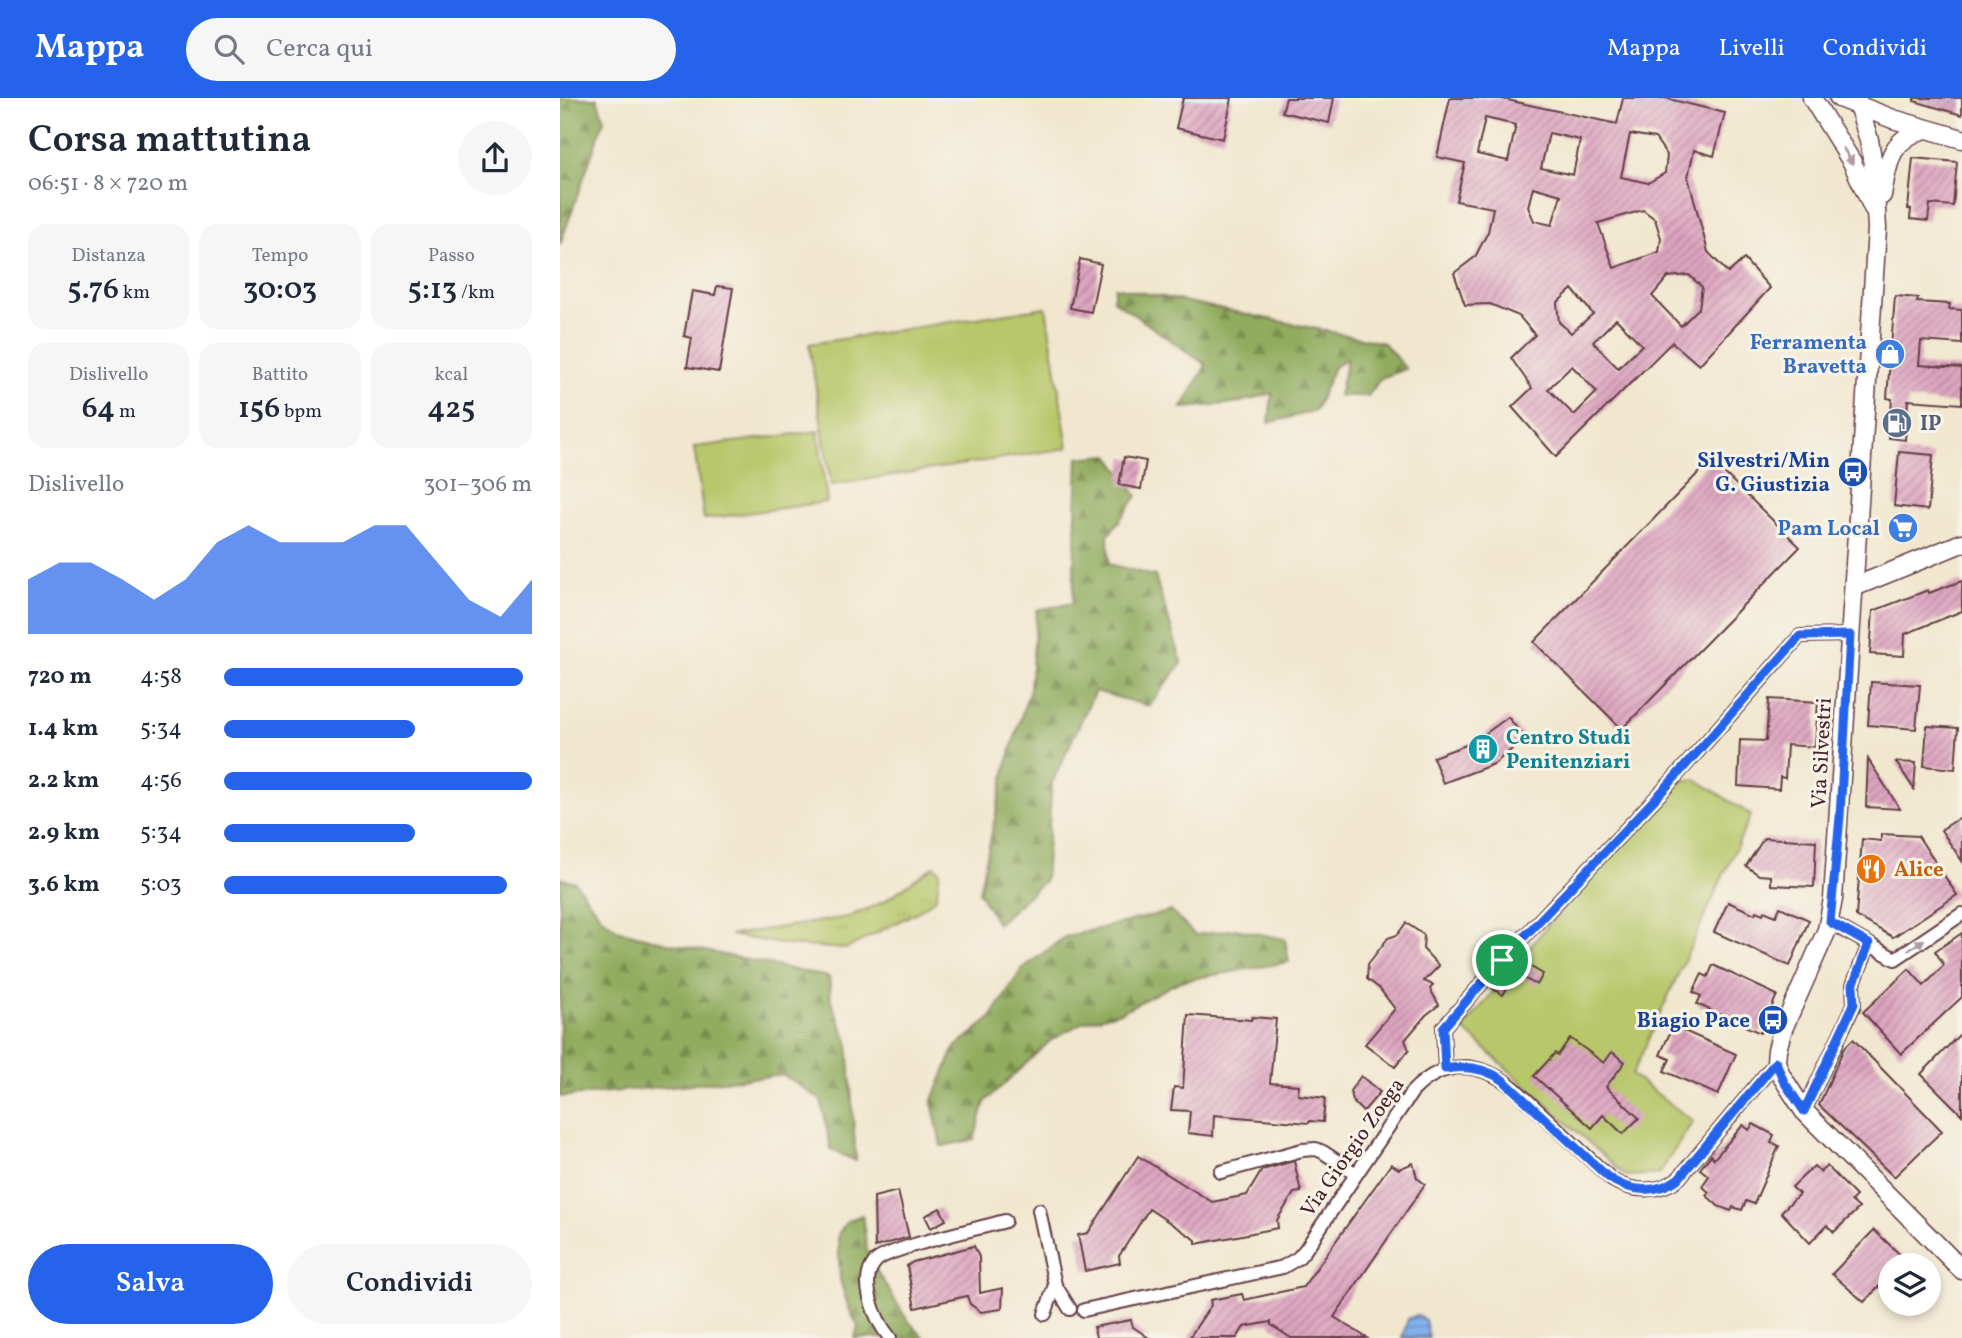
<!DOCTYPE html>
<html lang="it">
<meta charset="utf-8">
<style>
:root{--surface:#fff;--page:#f6f6f7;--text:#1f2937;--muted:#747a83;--accent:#2563eb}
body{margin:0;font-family:Vollkorn,serif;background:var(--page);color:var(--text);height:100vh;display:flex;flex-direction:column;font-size:26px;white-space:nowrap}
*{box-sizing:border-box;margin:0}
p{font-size:23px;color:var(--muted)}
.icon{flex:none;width:38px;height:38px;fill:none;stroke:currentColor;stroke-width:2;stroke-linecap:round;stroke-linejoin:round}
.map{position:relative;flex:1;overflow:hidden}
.panel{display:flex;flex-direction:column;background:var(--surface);width:560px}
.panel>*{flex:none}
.fabs{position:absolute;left:1318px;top:1155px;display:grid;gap:14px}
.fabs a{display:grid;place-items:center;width:63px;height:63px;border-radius:50%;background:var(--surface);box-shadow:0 4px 10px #0003;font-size:35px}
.pin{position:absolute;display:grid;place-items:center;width:60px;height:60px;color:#fff;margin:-30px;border:4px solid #fff;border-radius:50%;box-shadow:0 2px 7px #0007}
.round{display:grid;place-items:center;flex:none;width:74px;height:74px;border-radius:37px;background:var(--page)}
.headline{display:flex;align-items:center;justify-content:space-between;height:119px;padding:0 28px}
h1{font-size:38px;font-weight:600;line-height:52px}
.figures{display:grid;grid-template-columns:repeat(3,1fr);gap:10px;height:119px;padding:7px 28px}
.figures div{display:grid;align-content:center;border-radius:18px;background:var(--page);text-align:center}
.figures b{font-size:30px;font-weight:600}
.figures small{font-size:19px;font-weight:400}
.figures p{font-size:19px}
.chart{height:196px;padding:14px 28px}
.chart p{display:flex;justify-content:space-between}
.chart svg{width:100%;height:126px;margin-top:7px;fill:var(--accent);opacity:.7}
.cta{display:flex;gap:14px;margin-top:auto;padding:14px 28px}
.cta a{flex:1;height:80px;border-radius:42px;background:var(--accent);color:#fff;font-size:28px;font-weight:600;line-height:80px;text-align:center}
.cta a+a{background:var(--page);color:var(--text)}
ul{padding:0 28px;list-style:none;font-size:23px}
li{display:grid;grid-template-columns:112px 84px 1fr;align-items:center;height:52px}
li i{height:18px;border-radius:9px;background:var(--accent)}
header{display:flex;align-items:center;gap:42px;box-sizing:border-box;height:98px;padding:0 35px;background:var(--accent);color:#fff}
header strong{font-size:33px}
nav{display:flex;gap:38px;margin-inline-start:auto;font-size:24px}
.search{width:490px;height:63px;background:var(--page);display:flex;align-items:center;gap:18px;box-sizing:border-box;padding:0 24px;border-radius:38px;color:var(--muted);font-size:26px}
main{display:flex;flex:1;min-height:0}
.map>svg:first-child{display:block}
.grass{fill:url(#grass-tufts);stroke:#80734a;stroke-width:2}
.forest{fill:url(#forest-firs);stroke:#6e6644;stroke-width:2}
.green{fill:#b7c76a;stroke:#80734a;stroke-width:2}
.water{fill:url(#water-rules);stroke:#66688c;stroke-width:2}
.building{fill:url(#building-hatch);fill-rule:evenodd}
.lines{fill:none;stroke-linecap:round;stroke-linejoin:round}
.street-casing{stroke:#633d44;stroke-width:16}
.secondary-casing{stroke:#633d44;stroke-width:21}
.street{stroke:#fff;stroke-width:12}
.secondary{stroke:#fff;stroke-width:18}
.oneway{fill:#ae9aa0}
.route-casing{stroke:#fff;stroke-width:14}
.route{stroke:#2563eb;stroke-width:9}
.labels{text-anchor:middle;stroke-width:6;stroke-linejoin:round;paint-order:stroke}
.shop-label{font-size:21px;font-weight:bold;fill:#366cbe;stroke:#f7f3e8;text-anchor:end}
.service-label{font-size:21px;font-weight:bold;fill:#4e5e75;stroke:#f7f3e8;text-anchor:start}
.transit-label{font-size:21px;font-weight:bold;fill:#164399;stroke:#f7f3e8;text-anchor:end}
.culture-label{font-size:21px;font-weight:bold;fill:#0d838f;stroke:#f7f3e8;text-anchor:start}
.street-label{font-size:21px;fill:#4a1f2b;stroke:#f7f3e8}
.food-label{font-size:21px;font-weight:bold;fill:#c56008;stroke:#f7f3e8;text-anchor:start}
</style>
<header>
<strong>Mappa</strong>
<div class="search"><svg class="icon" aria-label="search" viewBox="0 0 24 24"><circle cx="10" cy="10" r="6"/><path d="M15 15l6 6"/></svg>Cerca qui</div>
<nav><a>Mappa</a><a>Livelli</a><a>Condividi</a></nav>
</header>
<main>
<section class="panel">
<div class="headline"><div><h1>Corsa mattutina</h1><p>06:51 · 8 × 720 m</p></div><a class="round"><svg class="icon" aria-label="share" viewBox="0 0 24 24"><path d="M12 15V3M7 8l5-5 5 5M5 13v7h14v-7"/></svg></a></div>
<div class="figures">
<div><p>Distanza</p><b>5.76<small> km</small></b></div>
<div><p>Tempo</p><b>30:03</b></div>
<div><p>Passo</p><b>5:13<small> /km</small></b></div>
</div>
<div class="figures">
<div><p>Dislivello</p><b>64<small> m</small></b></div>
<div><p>Battito</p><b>156<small> bpm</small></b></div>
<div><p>kcal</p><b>425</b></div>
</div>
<div class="chart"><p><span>Dislivello</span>301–306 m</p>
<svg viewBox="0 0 160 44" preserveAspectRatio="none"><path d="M0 44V25L10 19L20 19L30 25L40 32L50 25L60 12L70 6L80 12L90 12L100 12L110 6L120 6L130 19L140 32L150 38L160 25V44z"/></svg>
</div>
<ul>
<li><b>720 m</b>4:58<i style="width:97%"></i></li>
<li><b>1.4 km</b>5:34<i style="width:62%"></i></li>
<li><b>2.2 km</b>4:56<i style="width:100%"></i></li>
<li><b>2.9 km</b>5:34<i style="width:62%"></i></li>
<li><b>3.6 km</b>5:03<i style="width:92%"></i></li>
</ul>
<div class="cta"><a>Salva</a><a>Condividi</a></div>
</section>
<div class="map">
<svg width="1402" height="1240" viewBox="0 0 1402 1240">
<defs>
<pattern id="grass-tufts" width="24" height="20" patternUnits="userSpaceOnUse" patternTransform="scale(1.75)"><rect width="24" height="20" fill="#b7c76a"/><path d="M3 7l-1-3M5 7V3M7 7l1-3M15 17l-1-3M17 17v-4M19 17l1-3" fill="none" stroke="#9faa5c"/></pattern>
<pattern id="forest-firs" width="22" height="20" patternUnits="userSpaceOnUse" patternTransform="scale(1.75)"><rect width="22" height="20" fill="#91ac5e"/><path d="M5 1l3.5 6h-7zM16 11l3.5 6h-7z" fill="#788b4e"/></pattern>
<pattern id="water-rules" width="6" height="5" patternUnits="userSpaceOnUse" patternTransform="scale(1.75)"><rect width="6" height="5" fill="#82b2ed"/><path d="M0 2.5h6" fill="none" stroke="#6c90c0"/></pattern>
<pattern id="building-hatch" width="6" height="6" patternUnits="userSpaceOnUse" patternTransform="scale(1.75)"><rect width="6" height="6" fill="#dda5c0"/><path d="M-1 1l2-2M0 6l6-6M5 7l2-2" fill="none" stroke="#b5869c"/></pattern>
</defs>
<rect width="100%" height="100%" fill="#f7f3e8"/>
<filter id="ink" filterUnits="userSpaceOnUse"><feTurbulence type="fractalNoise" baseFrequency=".0143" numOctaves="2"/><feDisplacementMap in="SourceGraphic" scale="14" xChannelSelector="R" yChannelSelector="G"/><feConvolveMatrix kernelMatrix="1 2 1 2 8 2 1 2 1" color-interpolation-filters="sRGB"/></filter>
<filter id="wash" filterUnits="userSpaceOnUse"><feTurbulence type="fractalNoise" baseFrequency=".00686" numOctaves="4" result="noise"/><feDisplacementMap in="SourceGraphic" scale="28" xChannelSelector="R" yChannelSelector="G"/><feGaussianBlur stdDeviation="1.57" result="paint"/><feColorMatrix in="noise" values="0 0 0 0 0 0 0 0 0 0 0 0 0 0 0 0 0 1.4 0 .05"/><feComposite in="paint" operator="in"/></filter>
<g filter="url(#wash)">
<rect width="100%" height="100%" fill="#f1e7cf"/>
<path class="grass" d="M 374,768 L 380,773 L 376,800 L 359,813 L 286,851 L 227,847 L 170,837 L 288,819 L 323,804 Z"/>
<g class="forest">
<path d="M 0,0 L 37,0 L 44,22 L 0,147 Z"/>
<path d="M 555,189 L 824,245 L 846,271 L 821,280 L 808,298 L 779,298 L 787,260 L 774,269 L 755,313 L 709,325 L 712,295 L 677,305 L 622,310 L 646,267 L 553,202 Z"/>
<path d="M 549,357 L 577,398 L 548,438 L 549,466 L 595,478 L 622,565 L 589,608 L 535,593 L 492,685 L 485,782 L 437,826 L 419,794 L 447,665 L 470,590 L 477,512 L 513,505 L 518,360 Z"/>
<path d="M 0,780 L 15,784 L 41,819 L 58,832 L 107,845 L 269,879 L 271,903 L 288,943 L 296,1063 L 271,1052 L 261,1002 L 223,977 L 0,999 Z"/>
<path d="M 611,813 L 635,837 L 676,831 L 725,841 L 729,864 L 620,883 L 561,914 L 523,924 L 490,943 L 425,1004 L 414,1042 L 381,1048 L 372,1004 L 395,949 L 430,921 L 462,871 L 505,839 Z"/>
<path d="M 302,1117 L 308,1159 L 348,1223 L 365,1240 L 295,1240 L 298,1228 L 289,1211 L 280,1182 L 278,1136 L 287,1123 Z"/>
</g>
<g class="green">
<path d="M 486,209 L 508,350 L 271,387 L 249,246 Z"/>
<path d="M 258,333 L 267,404 L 144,421 L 134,349 Z"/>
<path d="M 1136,681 L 1191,717 L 1072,977 L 1133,1023 L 1099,1076 L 1066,1078 L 903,931 L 992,822 L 1121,683 Z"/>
</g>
<path class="water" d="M 857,1217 L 865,1222 L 869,1240 L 842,1240 L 848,1221 Z"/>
<g id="blocks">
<g class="building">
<path d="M 623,0 L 672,0 L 663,41 L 616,30 Z"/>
<path d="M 726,0 L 774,0 L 769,25 L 722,14 Z"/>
<path d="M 890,0 L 938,0 L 1057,26 L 1063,0 L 1105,0 L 1165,15 L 1154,58 L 1134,52 L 1128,79 L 1148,154 L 1168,175 L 1184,161 L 1210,190 L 1139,267 L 1112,244 L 996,359 L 952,309 L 972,290 L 951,260 L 975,237 L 959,218 L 930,206 L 905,207 L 894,175 L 915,159 L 928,134 L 933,110 L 896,103 L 905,65 L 877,59 ZM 925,20 L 956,27 L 948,63 L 917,56 ZM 989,35 L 1020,42 L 1013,77 L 981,70 ZM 1070,36 L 1095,40 L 1107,57 L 1105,75 L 1088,85 L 1061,79 ZM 973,89 L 1001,97 L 992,127 L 974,123 L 968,109 ZM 1083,112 L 1095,121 L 1101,140 L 1099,154 L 1054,170 L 1038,125 ZM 1129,177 L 1142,189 L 1139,210 L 1121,228 L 1092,198 L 1108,179 ZM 1012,191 L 1033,216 L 1011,235 L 999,224 L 997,205 ZM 1056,221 L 1082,247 L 1058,270 L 1033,244 ZM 1012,268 L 1037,294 L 1014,317 L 988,291 Z"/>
<path d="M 1354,0 L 1402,0 L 1402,17 L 1354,3 Z"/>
<path d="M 1353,60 L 1397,64 L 1393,108 L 1370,106 L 1368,123 L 1350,121 L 1351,111 L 1348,111 Z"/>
<path d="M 520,161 L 541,166 L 531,214 L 510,210 Z"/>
<path d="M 157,188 L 173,190 L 159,274 L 127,269 L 132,240 L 124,238 L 132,193 L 155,197 Z"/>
<path d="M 1335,198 L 1358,200 L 1357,204 L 1390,206 L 1389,211 L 1402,212 L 1402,246 L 1361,243 L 1359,267 L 1402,270 L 1402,306 L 1348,302 L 1345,342 L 1329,340 L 1332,301 L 1327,300 Z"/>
<path d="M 1339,354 L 1373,357 L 1368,412 L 1334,408 Z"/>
<path d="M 564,359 L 586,363 L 581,391 L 559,387 Z"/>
<path d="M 1151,362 L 1240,449 L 1062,631 L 974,544 Z"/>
<path d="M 1402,483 L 1402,513 L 1345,536 L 1344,558 L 1310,556 L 1313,513 L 1368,492 L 1369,495 Z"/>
<path d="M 1311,584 L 1360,587 L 1356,631 L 1308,627 Z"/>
<path d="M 1209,601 L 1258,604 L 1255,649 L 1227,647 L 1225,680 L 1220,679 L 1219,691 L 1178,688 L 1180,642 L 1206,643 Z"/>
<path d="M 948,619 L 965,640 L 934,666 L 883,685 L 873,659 L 914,644 Z"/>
<path d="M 1367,628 L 1398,630 L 1395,671 L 1364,668 Z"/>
<path d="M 1308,661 L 1340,711 L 1306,709 Z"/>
<path d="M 1336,664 L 1356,665 L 1354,691 Z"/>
<path d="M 1402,718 L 1402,763 L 1381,732 Z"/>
<path d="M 1321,736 L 1358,738 L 1397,797 L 1333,839 L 1296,818 L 1302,741 L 1321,743 Z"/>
<path d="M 1204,740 L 1256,743 L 1254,789 L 1211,787 L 1211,778 L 1199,777 L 1186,768 Z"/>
<path d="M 1168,804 L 1195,816 L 1196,813 L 1203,816 L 1204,813 L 1216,818 L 1220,809 L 1249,822 L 1230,868 L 1154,834 Z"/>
<path d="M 846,825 L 864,837 L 863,851 L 879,868 L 864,883 L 873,887 L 870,891 L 879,907 L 866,917 L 845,942 L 849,952 L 835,969 L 805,946 L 835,911 L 819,890 L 807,881 L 808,866 L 828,840 L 837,837 Z"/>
<path d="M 1402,835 L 1402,899 L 1341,956 L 1303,914 L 1349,871 L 1364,888 L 1384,867 L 1375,853 Z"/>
<path d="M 956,860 L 983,876 L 977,887 L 955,876 L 943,897 L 932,890 Z"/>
<path d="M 1153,867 L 1217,897 L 1200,935 L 1137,906 L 1141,898 L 1133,894 L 1142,876 L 1148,879 Z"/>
<path d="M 628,917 L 691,922 L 692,919 L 716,921 L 710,985 L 739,987 L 738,997 L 765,1000 L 763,1024 L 750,1023 L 749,1025 L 654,1017 L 653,1038 L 628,1035 L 630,1013 L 611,1012 L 614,989 L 623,990 Z"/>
<path d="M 1113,928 L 1176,956 L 1158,997 L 1104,973 L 1110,961 L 1100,957 Z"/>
<path d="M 1402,934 L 1402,1017 L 1361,976 Z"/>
<path d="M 1010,940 L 1044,965 L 1052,954 L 1065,964 L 1046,989 L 1079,1020 L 1063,1036 L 1043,1017 L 1032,1030 L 974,978 L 995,955 L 998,957 Z"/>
<path d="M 1293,941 L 1382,1033 L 1334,1079 L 1259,1007 L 1284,950 Z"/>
<path d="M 801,978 L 820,994 L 803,1014 L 794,1005 L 790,993 Z"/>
<path d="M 1193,1026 L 1214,1037 L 1211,1044 L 1219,1048 L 1194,1106 L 1186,1103 L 1182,1112 L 1173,1109 L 1171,1113 L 1158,1108 L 1146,1097 L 1149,1094 L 1142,1088 L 1149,1078 L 1140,1071 L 1151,1057 L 1154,1061 L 1183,1027 L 1189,1032 Z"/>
<path d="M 578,1058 L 652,1104 L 687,1097 L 702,1072 L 734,1063 L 741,1094 L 734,1095 L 717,1122 L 718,1130 L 636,1146 L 636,1142 L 589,1111 L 559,1158 L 560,1165 L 525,1173 L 518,1137 L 528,1135 Z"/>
<path d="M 853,1065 L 857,1080 L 865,1086 L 774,1219 L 807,1240 L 731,1240 L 711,1227 L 711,1224 L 684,1229 L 677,1240 L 629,1240 L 651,1207 L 650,1202 L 682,1196 L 684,1202 L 743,1189 L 831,1066 L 839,1071 Z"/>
<path d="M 1254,1068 L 1260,1074 L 1267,1068 L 1296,1098 L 1291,1103 L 1299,1110 L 1274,1134 L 1267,1127 L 1250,1145 L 1221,1114 L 1239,1096 L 1232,1089 Z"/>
<path d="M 338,1093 L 349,1139 L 315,1149 L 314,1099 Z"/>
<path d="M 380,1110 L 386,1122 L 371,1130 L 365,1118 Z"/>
<path d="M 1314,1132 L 1351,1167 L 1330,1167 L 1330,1177 L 1304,1204 L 1272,1176 Z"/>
<path d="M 414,1148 L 419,1159 L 420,1195 L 443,1190 L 442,1211 L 421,1214 L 410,1206 L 407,1198 L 355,1210 L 347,1168 L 353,1164 Z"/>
<path d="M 571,1222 L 573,1229 L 589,1240 L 536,1240 L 534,1229 Z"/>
</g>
</g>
</g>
<g filter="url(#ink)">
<use href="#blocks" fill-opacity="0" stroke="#633d44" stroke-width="2"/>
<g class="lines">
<g class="street-casing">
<g id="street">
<path d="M 1270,824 L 1335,861 L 1402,816"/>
<path d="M 885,971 L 883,930 L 942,862 L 1109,686 L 1240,538 L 1290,537"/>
<path d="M 1244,1013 L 1294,907 L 1293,887 L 1309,846"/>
<path d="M 661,1074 L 742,1052 L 756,1051 L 763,1054 L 796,1076"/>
<path d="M 479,1112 L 495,1187 L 510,1211"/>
<path d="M 524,1212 L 723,1169 L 738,1160 L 745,1152 L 852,994 C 884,960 919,963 954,990 L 1052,1082 C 1073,1095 1100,1095 1119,1080 L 1216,964"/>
<path d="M 485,1216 L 495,1187"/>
<path d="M 330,1240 C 316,1223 298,1184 315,1164 C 326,1150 422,1130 445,1123"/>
</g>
</g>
<g class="secondary-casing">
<g id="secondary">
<path d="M 1252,0 L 1292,64 L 1313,110"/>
<path d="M 1279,0 L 1333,21 L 1402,41"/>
<path d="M 1296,0 L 1309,42 L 1314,73 L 1317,131 L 1273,801 L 1267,832 L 1222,933 L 1217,952 L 1216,964 L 1221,977 L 1244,1013 L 1402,1172"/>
<path d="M 1322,97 C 1328,64 1330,41 1365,31"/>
<path d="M 1294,489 L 1402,445"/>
</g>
</g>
<use href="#street" class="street"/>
<use href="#secondary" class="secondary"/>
</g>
<defs><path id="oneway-solid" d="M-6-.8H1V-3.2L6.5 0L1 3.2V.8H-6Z" transform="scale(1.75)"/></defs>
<g class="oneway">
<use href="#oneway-solid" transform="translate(1288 58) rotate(58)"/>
<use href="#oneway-solid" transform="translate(1356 847) rotate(-34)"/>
</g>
</g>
<g class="lines" filter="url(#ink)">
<g class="route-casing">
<path id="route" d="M 1290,537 L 1280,719 L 1270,824 L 1309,846 L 1293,887 L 1294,906 L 1244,1013 L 1224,984 L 1216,964 L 1119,1080 C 1098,1096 1069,1095 1048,1079 L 943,982 C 925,970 906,967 885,971 L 883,930 L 942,862 L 1109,686 L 1240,538 Z"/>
</g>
<use href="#route" class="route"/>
</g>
<defs>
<g id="shop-disc" transform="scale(1.575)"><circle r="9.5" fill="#3f7fe0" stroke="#f7f3e8"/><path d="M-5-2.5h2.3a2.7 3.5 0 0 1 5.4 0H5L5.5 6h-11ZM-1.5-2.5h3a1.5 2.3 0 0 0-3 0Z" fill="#fff"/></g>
<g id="fuel-disc" transform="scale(1.575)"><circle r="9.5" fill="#5c6f8a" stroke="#f7f3e8"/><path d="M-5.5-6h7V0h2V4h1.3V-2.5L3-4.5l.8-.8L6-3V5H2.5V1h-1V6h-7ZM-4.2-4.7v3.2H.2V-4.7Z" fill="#fff"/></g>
<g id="bus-disc" transform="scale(1.575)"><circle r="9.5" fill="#1a4fb4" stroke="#f7f3e8"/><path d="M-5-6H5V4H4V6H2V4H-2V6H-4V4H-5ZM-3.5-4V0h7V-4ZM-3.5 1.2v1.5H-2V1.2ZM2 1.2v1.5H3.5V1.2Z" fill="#fff"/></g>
<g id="supermarket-disc" transform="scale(1.575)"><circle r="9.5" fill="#3f7fe0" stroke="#f7f3e8"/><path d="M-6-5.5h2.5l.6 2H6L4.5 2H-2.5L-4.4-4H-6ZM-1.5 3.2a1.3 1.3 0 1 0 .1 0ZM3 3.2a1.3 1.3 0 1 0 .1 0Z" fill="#fff"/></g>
<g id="building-disc" transform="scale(1.575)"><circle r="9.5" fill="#0f9aa8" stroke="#f7f3e8"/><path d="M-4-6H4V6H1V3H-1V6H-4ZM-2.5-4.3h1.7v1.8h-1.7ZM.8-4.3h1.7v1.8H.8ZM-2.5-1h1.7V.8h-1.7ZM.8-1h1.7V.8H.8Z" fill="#fff"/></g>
<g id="restaurant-disc" transform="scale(1.575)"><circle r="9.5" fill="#e8710a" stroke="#f7f3e8"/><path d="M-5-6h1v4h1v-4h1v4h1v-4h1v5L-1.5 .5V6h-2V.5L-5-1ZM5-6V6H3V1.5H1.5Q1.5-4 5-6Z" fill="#fff"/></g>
</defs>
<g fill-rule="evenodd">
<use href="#shop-disc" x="1330" y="256"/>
<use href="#fuel-disc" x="1337" y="325"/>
<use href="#bus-disc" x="1293" y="374"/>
<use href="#supermarket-disc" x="1343" y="430"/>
<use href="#building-disc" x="923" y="651"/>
<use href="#restaurant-disc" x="1311" y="771"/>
<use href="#bus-disc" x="1213" y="922"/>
</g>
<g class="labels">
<g class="shop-label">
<text x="1307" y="251">Ferramenta<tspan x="1307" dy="24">Bravetta</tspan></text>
<text x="1320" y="437">Pam Local</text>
</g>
<g class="service-label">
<text x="1360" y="332">IP</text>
</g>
<g class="transit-label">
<text x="1270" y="369">Silvestri/Min<tspan x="1270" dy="24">G. Giustizia</tspan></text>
<text x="1190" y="929">Biagio Pace</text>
</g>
<g class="culture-label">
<text x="946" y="646">Centro Studi<tspan x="946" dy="24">Penitenziari</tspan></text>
</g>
<g class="street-label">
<text transform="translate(1261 655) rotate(-87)" y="7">Via Silvestri</text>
<text transform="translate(792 1049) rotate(-55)" y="7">Via Giorgio Zoega</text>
</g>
<g class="food-label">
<text x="1334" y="778">Alice</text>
</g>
</g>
</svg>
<div class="fabs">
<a><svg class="icon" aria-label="layers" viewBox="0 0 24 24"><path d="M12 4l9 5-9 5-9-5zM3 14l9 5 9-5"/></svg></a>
</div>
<div class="pin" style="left:942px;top:862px;background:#1e9e55"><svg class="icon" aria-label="arrive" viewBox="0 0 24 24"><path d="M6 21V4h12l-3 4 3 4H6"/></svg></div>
</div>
</main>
